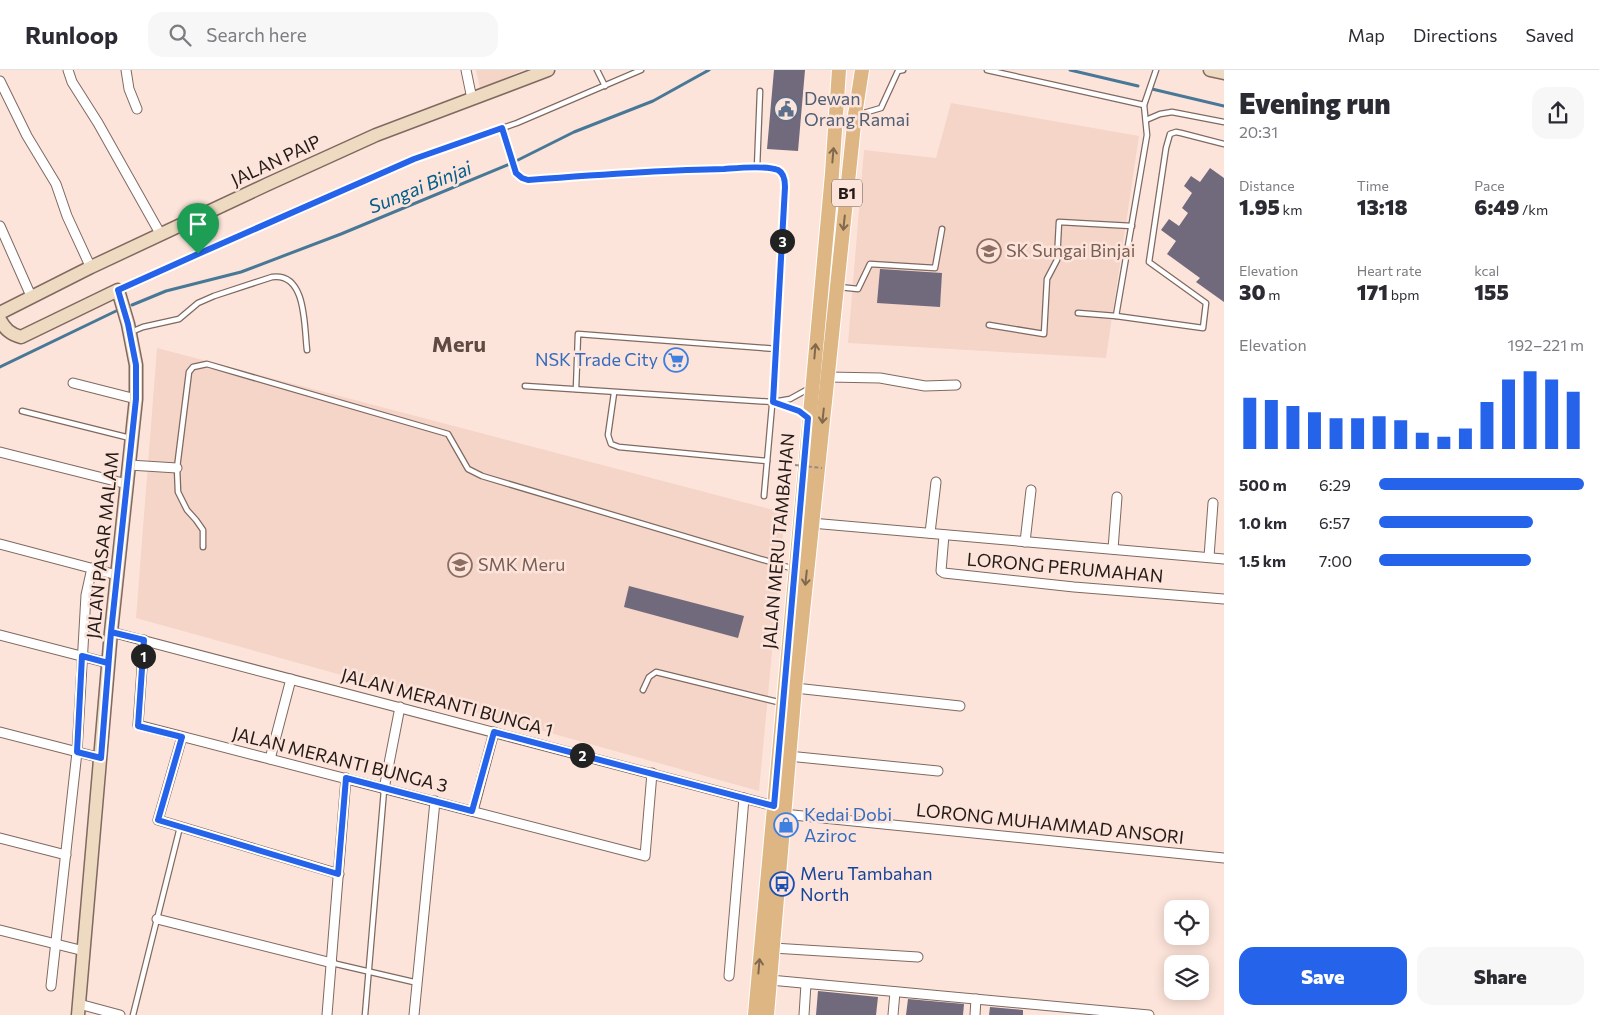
<!DOCTYPE html>
<meta charset="utf-8">
<style>
:root{--surface:#fff;--page:#f7f7f7;--text:#2b2b33;--muted:#7c7c81;--line:#e1e1e2;--accent:#2563eb}
body{margin:0;font-family:Commissioner,sans-serif;background:var(--page);color:var(--text);height:100vh;display:flex;flex-direction:column;font-size:19px;white-space:nowrap}
*{box-sizing:border-box;margin:0}
p{font-size:16px;color:var(--muted)}
.icon{flex:none;width:28px;height:28px;fill:none;stroke:currentColor;stroke-width:2;stroke-linecap:round;stroke-linejoin:round}
.map{position:relative;flex:1;overflow:hidden}
.side{display:flex;flex-direction:column;background:var(--surface);width:375px}
.side>*{flex:none}
.tools{position:absolute;left:1164px;top:830px;display:grid;gap:10px}
.tools a{display:grid;place-items:center;width:45px;height:45px;border-radius:10px;background:var(--surface);box-shadow:0 2px 12px #0003;font-size:25px}
.pin{position:absolute;display:grid;place-items:center;width:42px;height:42px;color:#fff;margin:-51px -21px;border-radius:50% 50% 50% 0;rotate:-45deg;box-shadow:0 0 5px #0007}
.pin .icon{rotate:45deg}
.km{position:absolute;width:25px;height:25px;margin:-12px;border-radius:50%;background:#222;color:#fff;font-size:14px;line-height:25px;text-align:center}
.round{display:grid;place-items:center;flex:none;width:52px;height:52px;border-radius:15px;background:var(--page)}
.headline{display:flex;align-items:center;justify-content:space-between;height:85px;padding:0 15px}
h1{font-size:28px;font-weight:800;line-height:38px}
.stats{display:grid;grid-template-columns:repeat(3,1fr);gap:8px;height:85px;padding:5px 15px}
.stats div{display:grid;align-content:center}
.stats b{font-size:21px;font-weight:800}
.stats small{font-size:14px;font-weight:400}
.stats p{font-size:14px}
.chart{height:140px;padding:10px 15px}
.chart p{display:flex;justify-content:space-between}
.chart svg{width:100%;height:90px;margin-top:5px;stroke:var(--accent);stroke-width:6}
.primary-button{display:flex;gap:10px;margin-top:auto;padding:10px 15px}
.primary-button a{flex:1;height:58px;border-radius:15px;background:var(--accent);color:#fff;font-size:20px;font-weight:800;line-height:58px;text-align:center}
.primary-button a+a{background:var(--page);color:var(--text)}
ul{padding:0 15px;list-style:none;font-size:16px}
li{display:grid;grid-template-columns:80px 60px 1fr;align-items:center;height:38px}
li i{height:12px;border-radius:6px;background:var(--accent)}
header{display:flex;align-items:center;gap:30px;box-sizing:border-box;height:70px;padding:0 25px;background:var(--surface);border-bottom:1px solid var(--line)}
header strong{font-size:24px}
nav{display:flex;gap:28px;margin-inline-start:auto;font-size:18px}
.search{width:350px;height:45px;background:var(--page);display:flex;align-items:center;gap:12px;box-sizing:border-box;padding:0 18px;border-radius:15px;color:var(--muted);font-size:19px}
main{display:flex;flex:1;min-height:0}
.map>svg:first-child{display:block}
.built{fill:#f5d5c8}
.lines{fill:none;stroke-linecap:round;stroke-linejoin:round}
.stream{stroke:#487897;stroke-width:3}
.building{fill:#71697c}
.lane-casing{stroke:#7f6961;stroke-width:7}
.street-casing{stroke:#7f6961;stroke-width:11}
.secondary-casing{stroke:#7f6961;stroke-width:15}
.primary-casing{stroke:#fff;stroke-width:16}
.path{stroke:#9a8881;stroke-width:2;stroke-dasharray:4 2.5;stroke-linecap:butt}
.lane{stroke:#fff;stroke-width:4.5}
.street{stroke:#fff;stroke-width:9}
.secondary{stroke:#eedac1;stroke-width:12}
.primary{stroke:#ddb683;stroke-width:14}
.path-bridge{stroke:#9a8881;stroke-width:2;stroke-dasharray:4 2.5;stroke-linecap:butt}
.oneway{stroke:#80684e}
.route-casing{stroke:#fff;stroke-width:10}
.route{stroke:#2563eb;stroke-width:6}
.labels{text-anchor:middle;stroke-width:5;stroke-linejoin:round;paint-order:stroke}
.shield{fill:#fde4da;stroke:#655752;stroke-width:1}
.shield-label{font-size:16px;font-weight:bold;fill:#241b18}
.service-label{font-size:18px;fill:#4e5e75;stroke:#fde4da;text-anchor:start}
.street-label{font-size:18px;fill:#241b18;stroke:#fde4da}
.education-label{font-size:18px;fill:#785e54;stroke:#fde4da;text-anchor:start}
.shop-label{font-size:18px;fill:#366cbe;stroke:#fde4da;text-anchor:end}
.transit-label{font-size:18px;fill:#164399;stroke:#fde4da;text-anchor:start}
.water-label{font-size:19px;font-style:italic;fill:#005e8b;stroke:#fde4da}
.district-label{font-size:22px;font-weight:bold;fill:#604b43;stroke:#fde4da}
</style>
<header>
<strong>Runloop</strong>
<div class="search"><svg class="icon" aria-label="search" viewBox="0 0 24 24"><circle cx="10" cy="10" r="6"/><path d="M15 15l6 6"/></svg>Search here</div>
<nav><a>Map</a><a>Directions</a><a>Saved</a></nav>
</header>
<main>
<div class="map">
<svg width="1224" height="945" viewBox="0 0 1224 945">
<rect width="100%" height="100%" fill="#fde4da"/>
<g class="built">
<path d="M 476,0 L 523,0 L 480,19 Z"/>
<path d="M 951,33 L 1139,66 L 1106,288 L 848,273 L 864,80 L 936,88 Z"/>
<path d="M 157,278 L 785,443 L 759,721 L 136,548 Z"/>
</g>
<g class="lines">
<g class="stream">
<path d="M 1070,0 L 1138,16"/>
<path d="M 1152,19 L 1224,36"/>
<path d="M 132,235 L 166,221 L 241,202 L 341,164 L 512,93 L 574,62 L 653,31 L 709,0"/>
<path d="M 0,297 L 116,241"/>
</g>
</g>
<g class="building">
<path d="M 774,0 L 805,0 L 798,81 L 767,79 Z"/>
<path d="M 1210,98 L 1224,108 L 1224,232 L 1196,212 L 1200,208 L 1167,184 L 1176,171 L 1161,160 L 1169,149 L 1179,156 L 1188,143 L 1182,138 L 1192,123 L 1184,116 L 1191,106 L 1200,112 Z"/>
<path d="M 880,199 L 942,203 L 940,237 L 877,233 Z"/>
<path d="M 629,516 L 744,546 L 738,568 L 624,537 Z"/>
<path d="M 818,921 L 878,927 L 876,945 L 816,945 Z"/>
<path d="M 908,929 L 964,934 L 963,945 L 906,945 Z"/>
<path d="M 990,937 L 1023,940 L 1023,945 L 989,945 Z"/>
</g>
<g class="lines">
<g class="lane-casing">
<g id="lane">
<path d="M 597,0 L 605,16"/>
<path d="M 987,0 L 1144,35"/>
<path d="M 857,45 L 881,38 L 898,1 L 903,0"/>
<path d="M 1146,50 L 1160,44 L 1172,42 L 1224,52"/>
<path d="M 502,58 L 516,103 L 522,108 L 528,109 C 593,105 658,100 724,99 C 738,98 765,95 777,100 C 784,103 785,111 785,117 L 777,279 L 764,426"/>
<path d="M 414,89 L 517,53 L 641,0"/>
<path d="M 757,98 L 760,21"/>
<path d="M 839,217 L 858,219 L 870,194 L 935,198 L 942,159"/>
<path d="M 1078,243 L 1116,246 L 1203,258 L 1206,233 L 1149,192 L 1166,78 L 1170,64 L 1176,62 L 1181,63 L 1224,74"/>
<path d="M 1116,246 L 1147,65 L 1144,35 L 1156,0"/>
<path d="M 989,255 L 1044,264 L 1047,209 L 1057,190 L 1059,152 L 1132,156"/>
<path d="M 131,262 L 143,257 L 179,249 L 198,233 L 214,226 L 272,207 C 307,202 304,257 307,280"/>
<path d="M 525,316 L 773,332 L 790,329 L 810,318"/>
<path d="M 576,319 L 578,264 L 777,279"/>
<path d="M 614,323 L 608,365 L 611,374 L 619,377 L 767,391"/>
<path d="M 777,333 L 799,341 L 807,348"/>
<path d="M 22,341 L 130,368"/>
<path d="M 203,477 L 203,460 L 196,450 L 187,440 L 178,422 L 177,398 L 189,302 L 193,297 L 207,294 L 448,364 L 468,399 L 482,406 L 794,499"/>
<path d="M 643,620 L 649,607 L 656,602 L 782,633"/>
<path d="M 332,893 L 418,913"/>
<path d="M 133,945 L 180,757"/>
<path d="M 365,945 L 384,720"/>
</g>
</g>
<g class="street-casing">
<g id="street">
<path d="M 68,0 L 72,12 L 98,53 L 161,165"/>
<path d="M 126,0 L 129,19 L 137,39"/>
<path d="M 466,0 L 472,29"/>
<path d="M 0,11 L 27,66 L 56,114 L 67,146 L 91,198"/>
<path d="M 0,156 L 31,226"/>
<path d="M 828,307 L 880,308 L 925,316 L 956,315"/>
<path d="M 73,313 L 136,329"/>
<path d="M 0,382 L 127,414"/>
<path d="M 129,395 L 177,398"/>
<path d="M 811,453 L 1224,489"/>
<path d="M 930,463 L 936,412"/>
<path d="M 944,465 L 941,501 L 944,503 L 1074,517 L 1224,529"/>
<path d="M 1025,472 L 1031,420"/>
<path d="M 0,474 L 117,505"/>
<path d="M 1113,479 L 1117,427"/>
<path d="M 1209,487 L 1213,433"/>
<path d="M 111,562 L 774,736"/>
<path d="M 0,565 L 108,593"/>
<path d="M 144,570 L 138,655 L 645,786 L 652,703"/>
<path d="M 795,618 L 960,636"/>
<path d="M 0,662 L 101,688"/>
<path d="M 182,667 L 158,750 L 339,804"/>
<path d="M 788,686 L 938,701"/>
<path d="M 270,689 L 291,609"/>
<path d="M 384,719 L 400,637"/>
<path d="M 473,741 L 494,662"/>
<path d="M 783,744 L 1224,788"/>
<path d="M 0,768 L 66,785"/>
<path d="M 157,849 L 332,893"/>
<path d="M 0,860 L 84,881"/>
<path d="M 773,878 L 918,887"/>
<path d="M 729,906 L 744,728"/>
<path d="M 770,910 L 1149,945"/>
<path d="M 51,916 L 77,682 L 86,525 L 92,498"/>
<path d="M 79,934 L 120,945"/>
<path d="M 327,945 L 346,708"/>
<path d="M 414,945 L 435,731"/>
<path d="M 804,945 L 806,914"/>
<path d="M 893,945 L 895,922"/>
<path d="M 975,945 L 976,929"/>
</g>
</g>
<g class="secondary-casing">
<g id="secondary">
<path d="M 1210,0 L 1224,3"/>
<path d="M 0,243 L 91,197 L 268,114 L 376,65 L 548,0"/>
<path d="M 0,250 C 5,259 10,264 21,267 L 118,220 L 128,254 L 136,295 L 136,329 L 111,562 L 78,945"/>
</g>
</g>
<g class="primary-casing">
<g id="primary">
<path d="M 755,945 L 832,104 L 839,0"/>
<path d="M 767,945 L 795,618 L 855,45 L 862,0"/>
</g>
</g>
<path class="path" d="M 128,215 L 408,92"/>
<use href="#lane" class="lane"/>
<use href="#street" class="street"/>
<use href="#secondary" class="secondary"/>
<use href="#primary" class="primary"/>
<path class="path-bridge" d="M 795,395 L 822,398"/>
</g>
<defs><path id="oneway-shaft" d="M-6 0H5M1.5-3L5.5 0L1.5 3" fill="none" stroke-width="1.6" stroke-linecap="round" stroke-linejoin="round" transform="scale(1.25)"/></defs>
<g class="oneway">
<use href="#oneway-shaft" transform="translate(833 85) rotate(-85)"/>
<use href="#oneway-shaft" transform="translate(844 153) rotate(96)"/>
<use href="#oneway-shaft" transform="translate(815 281) rotate(-85)"/>
<use href="#oneway-shaft" transform="translate(823 346) rotate(96)"/>
<use href="#oneway-shaft" transform="translate(806 508) rotate(96)"/>
<use href="#oneway-shaft" transform="translate(759 896) rotate(-85)"/>
</g>
<g class="lines">
<g class="route-casing">
<path id="route" d="M 198,184 L 118,220 L 128,254 L 136,295 L 136,329 L 111,562 L 101,688 L 77,682 L 82,586 L 108,593 L 111,562 L 144,570 L 138,656 L 182,667 L 158,750 L 338,804 L 346,708 L 472,741 L 494,662 L 774,736 L 808,348 L 799,341 L 773,332 L 785,117 C 785,110 784,103 778,100 C 765,95 738,98 724,99 C 658,100 593,105 528,110 L 522,108 L 516,103 L 502,58 L 414,89 L 198,184"/>
</g>
<use href="#route" class="route"/>
</g>
<defs>
<g id="civic-ring" transform="scale(1.25)"><circle r="9.5" fill="#fde4da" stroke="#5c6f8a" stroke-width="1.5"/><path d="M-.6-6.5H3V-4.5H.6V-3L4-1V1h2V6H-6V1h2V-1L-.6-3ZM-1.2 2.5V6h2.4V2.5Z" fill="#5c6f8a"/></g>
<g id="school-ring" transform="scale(1.25)"><circle r="9.5" fill="#fde4da" stroke="#8d6e63" stroke-width="1.5"/><path d="M0-5L7-2L0 1L-7-2ZM-4 1L0 2.5L4 1V4Q0 6-4 4Z" fill="#8d6e63"/></g>
<g id="supermarket-ring" transform="scale(1.25)"><circle r="9.5" fill="#fde4da" stroke="#3f7fe0" stroke-width="1.5"/><path d="M-6-5.5h2.5l.6 2H6L4.5 2H-2.5L-4.4-4H-6ZM-1.5 3.2a1.3 1.3 0 1 0 .1 0ZM3 3.2a1.3 1.3 0 1 0 .1 0Z" fill="#3f7fe0"/></g>
<g id="shop-ring" transform="scale(1.25)"><circle r="9.5" fill="#fde4da" stroke="#3f7fe0" stroke-width="1.5"/><path d="M-5-2.5h2.3a2.7 3.5 0 0 1 5.4 0H5L5.5 6h-11ZM-1.5-2.5h3a1.5 2.3 0 0 0-3 0Z" fill="#3f7fe0"/></g>
<g id="bus-ring" transform="scale(1.25)"><circle r="9.5" fill="#fde4da" stroke="#1a4fb4" stroke-width="1.5"/><path d="M-5-6H5V4H4V6H2V4H-2V6H-4V4H-5ZM-3.5-4V0h7V-4ZM-3.5 1.2v1.5H-2V1.2ZM2 1.2v1.5H3.5V1.2Z" fill="#1a4fb4"/></g>
</defs>
<g fill-rule="evenodd">
<use href="#civic-ring" x="786" y="39"/>
<use href="#school-ring" x="989" y="181"/>
<use href="#supermarket-ring" x="676" y="290"/>
<use href="#school-ring" x="460" y="495"/>
<use href="#shop-ring" x="786" y="755"/>
<use href="#bus-ring" x="782" y="814"/>
</g>
<g class="labels">
<rect class="shield" x="832" y="109.5" width="30" height="27" rx="4"/>
<g class="shield-label">
<text x="847" y="129">B1</text>
</g>
<g class="service-label">
<text x="804" y="35">Dewan<tspan x="804" dy="21">Orang Ramai</tspan></text>
</g>
<g class="street-label">
<text transform="translate(276 91) rotate(-25)" y="6">JALAN PAIP</text>
<text transform="translate(779 471) rotate(-85)" y="6">JALAN MERU TAMBAHAN</text>
<text transform="translate(103 475) rotate(-84)" y="6">JALAN PASAR MALAM</text>
<text transform="translate(1065 498) rotate(5)" y="6">LORONG PERUMAHAN</text>
<text transform="translate(447 633) rotate(15)" y="6">JALAN MERANTI BUNGA 1</text>
<text transform="translate(340 690) rotate(14)" y="6">JALAN MERANTI BUNGA 3</text>
<text transform="translate(1050 754) rotate(6)" y="6">LORONG MUHAMMAD ANSORI</text>
</g>
<g class="education-label">
<text x="1006" y="187">SK Sungai Binjai</text>
<text x="478" y="501">SMK Meru</text>
</g>
<g class="shop-label">
<text x="658" y="296">NSK Trade City</text>
<text x="804" y="751" text-anchor="start">Kedai Dobi<tspan x="804" dy="21">Aziroc</tspan></text>
</g>
<g class="transit-label">
<text x="800" y="810">Meru Tambahan<tspan x="800" dy="21">North</tspan></text>
</g>
<g class="water-label">
<text transform="translate(420 117) rotate(-22)" y="7">Sungai Binjai</text>
</g>
<g class="district-label">
<text x="459" y="282">Meru</text>
</g>
</g>
</svg>
<div class="tools">
<a><svg class="icon" aria-label="locate" viewBox="0 0 24 24"><circle cx="12" cy="12" r="6"/><path d="M12 2v4M12 18v4M2 12h4M18 12h4"/></svg></a>
<a><svg class="icon" aria-label="layers" viewBox="0 0 24 24"><path d="M12 4l9 5-9 5-9-5zM3 14l9 5 9-5"/></svg></a>
</div>
<div class="pin" style="left:198px;top:184px;background:#1e9e55"><svg class="icon" aria-label="arrive" viewBox="0 0 24 24"><path d="M6 21V4h12l-3 4 3 4H6"/></svg></div>
<b class="km" style="left:143px;top:586px">1</b>
<b class="km" style="left:582px;top:685px">2</b>
<b class="km" style="left:782px;top:171px">3</b>
</div>
<section class="side">
<div class="headline"><div><h1>Evening run</h1><p>20:31</p></div><a class="round"><svg class="icon" aria-label="share" viewBox="0 0 24 24"><path d="M12 15V3M7 8l5-5 5 5M5 13v7h14v-7"/></svg></a></div>
<div class="stats">
<div><p>Distance</p><b>1.95<small> km</small></b></div>
<div><p>Time</p><b>13:18</b></div>
<div><p>Pace</p><b>6:49<small> /km</small></b></div>
</div>
<div class="stats">
<div><p>Elevation</p><b>30<small> m</small></b></div>
<div><p>Heart rate</p><b>171<small> bpm</small></b></div>
<div><p>kcal</p><b>155</b></div>
</div>
<div class="chart"><p><span>Elevation</span>192–221 m</p>
<svg viewBox="0 0 160 44" preserveAspectRatio="none"><path d="M5 44V19M15 44V20M25 44V23M35 44V26M45 44V29M55 44V29M65 44V28M75 44V30M85 44V36M95 44V38M105 44V34M115 44V21M125 44V10M135 44V6M145 44V10M155 44V16"/></svg>
</div>
<ul>
<li><b>500 m</b>6:29<i style="width:100%"></i></li>
<li><b>1.0 km</b>6:57<i style="width:75%"></i></li>
<li><b>1.5 km</b>7:00<i style="width:74%"></i></li>
</ul>
<div class="primary-button"><a>Save</a><a>Share</a></div>
</section>
</main>
